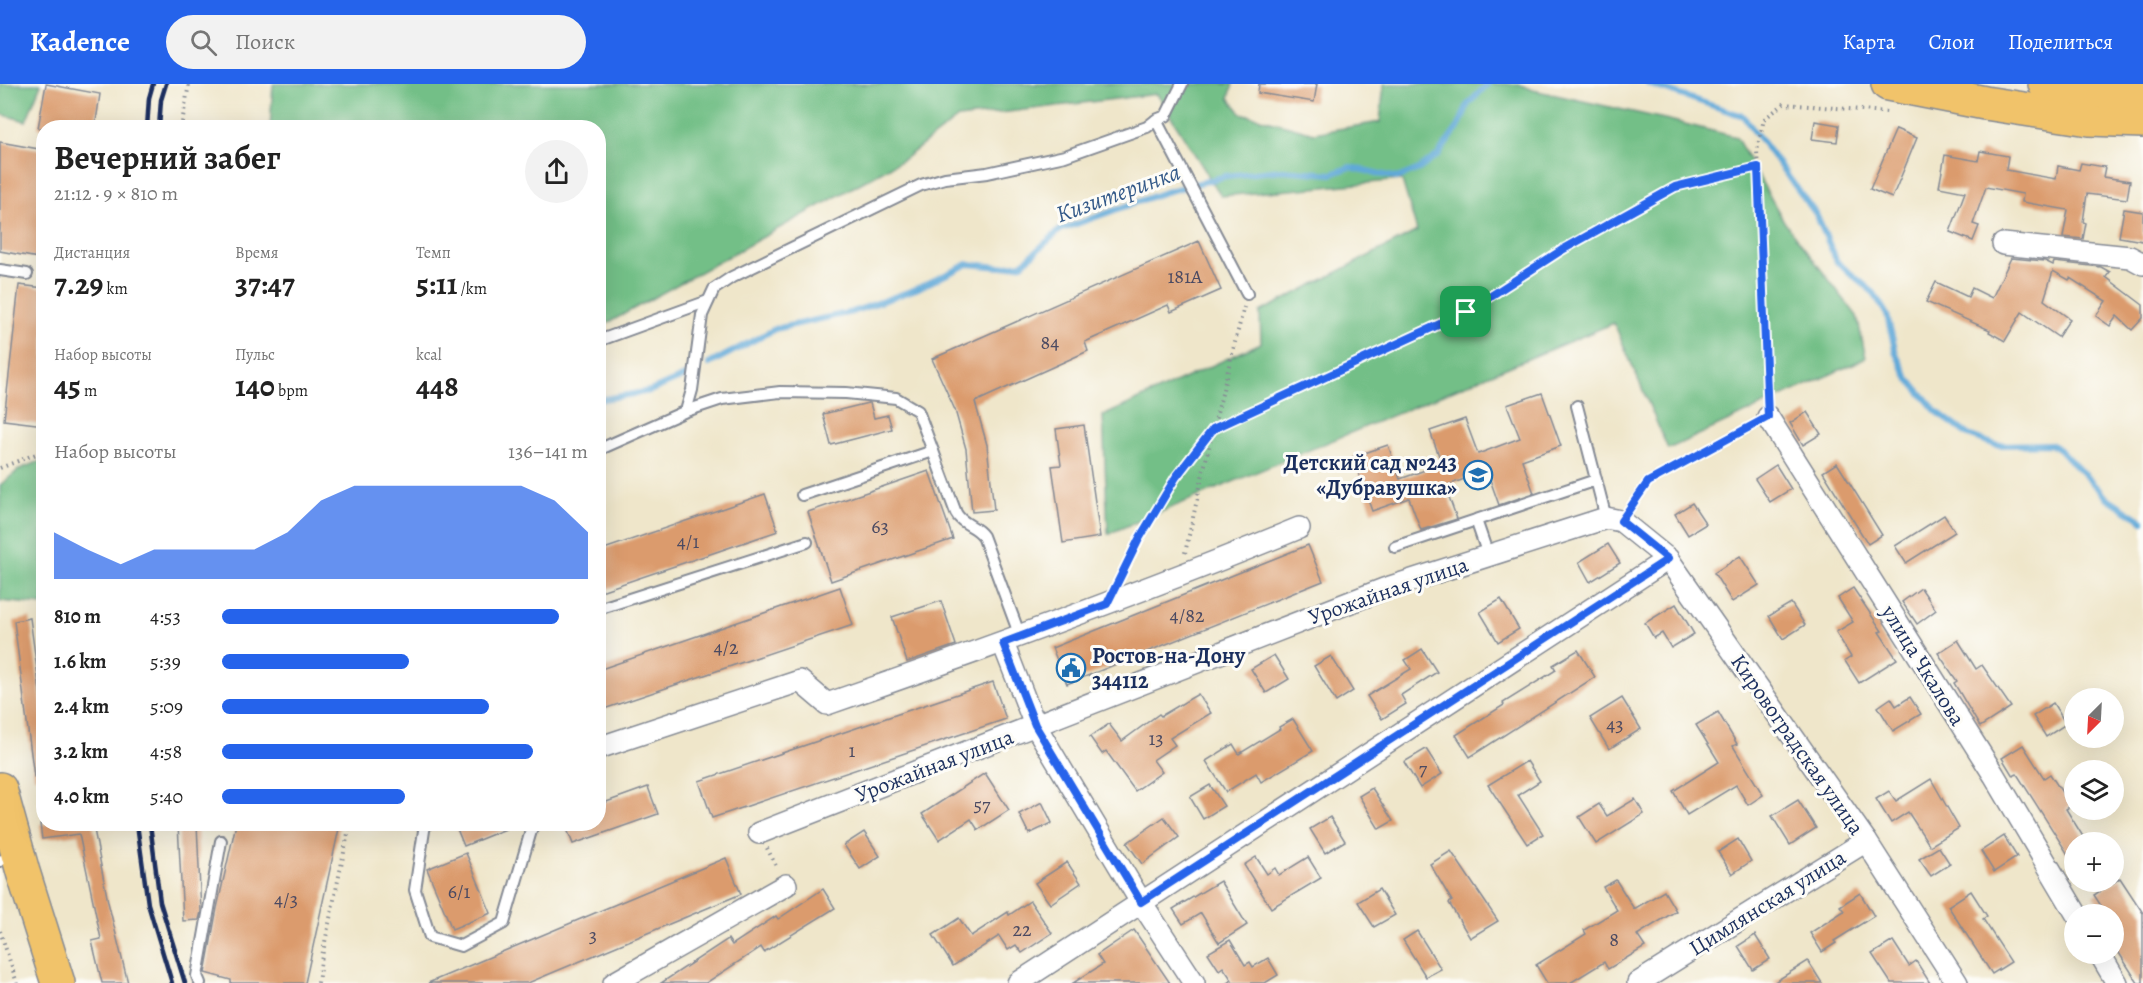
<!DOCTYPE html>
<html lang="ru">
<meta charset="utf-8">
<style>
:root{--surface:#fff;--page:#f2f2f2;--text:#222;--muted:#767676;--accent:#2563eb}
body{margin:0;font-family:Alegreya,serif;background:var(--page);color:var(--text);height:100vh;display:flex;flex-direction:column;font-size:22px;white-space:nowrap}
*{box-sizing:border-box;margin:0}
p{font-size:20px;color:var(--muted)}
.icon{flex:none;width:33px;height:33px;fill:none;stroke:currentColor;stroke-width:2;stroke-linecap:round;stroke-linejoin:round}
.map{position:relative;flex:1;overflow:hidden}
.side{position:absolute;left:36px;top:36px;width:570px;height:711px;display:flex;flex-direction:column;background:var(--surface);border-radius:24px;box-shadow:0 6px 24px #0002}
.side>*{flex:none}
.needle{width:39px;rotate:204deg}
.tools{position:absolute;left:2064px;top:604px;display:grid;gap:12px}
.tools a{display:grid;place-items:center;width:60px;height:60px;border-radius:50%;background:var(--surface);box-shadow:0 6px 24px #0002;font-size:30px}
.pin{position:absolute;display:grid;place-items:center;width:51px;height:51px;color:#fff;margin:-26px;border-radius:12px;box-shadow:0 3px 9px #0006}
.round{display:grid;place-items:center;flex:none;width:63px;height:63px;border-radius:32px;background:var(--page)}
.headline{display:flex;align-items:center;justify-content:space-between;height:102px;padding:0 18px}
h1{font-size:33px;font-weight:600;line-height:45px}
.metrics{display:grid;grid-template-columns:repeat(3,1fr);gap:9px;height:102px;padding:6px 18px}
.metrics div{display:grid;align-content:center}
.metrics b{font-size:30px;font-weight:600}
.metrics small{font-size:16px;font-weight:400}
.metrics p{font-size:16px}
.chart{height:168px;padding:12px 18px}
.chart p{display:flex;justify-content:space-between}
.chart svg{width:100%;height:108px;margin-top:6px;fill:var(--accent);opacity:.7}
ul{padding:0 18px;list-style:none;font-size:20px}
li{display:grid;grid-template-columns:96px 72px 1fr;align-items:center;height:45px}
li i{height:15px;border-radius:8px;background:var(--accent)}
header{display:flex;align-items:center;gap:36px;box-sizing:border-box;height:84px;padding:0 30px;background:var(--accent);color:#fff}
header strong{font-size:28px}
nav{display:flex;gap:33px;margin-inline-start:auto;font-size:21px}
.search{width:420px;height:54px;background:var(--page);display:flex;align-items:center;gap:15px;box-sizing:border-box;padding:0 21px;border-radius:33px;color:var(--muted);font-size:22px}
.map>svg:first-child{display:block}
.forest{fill:#73bf87;stroke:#477772;stroke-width:1.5}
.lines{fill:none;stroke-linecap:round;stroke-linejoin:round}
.stream{stroke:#61a9d8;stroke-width:6}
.building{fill:#db9b6d}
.service-casing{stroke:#858a94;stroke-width:14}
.minor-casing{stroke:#858a94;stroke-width:24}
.primary-casing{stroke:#858a94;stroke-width:36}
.path{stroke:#858a94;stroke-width:4;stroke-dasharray:1.5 4.5;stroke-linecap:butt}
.service{stroke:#fff;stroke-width:10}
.minor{stroke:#fff;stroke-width:21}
.primary{stroke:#f1c36a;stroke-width:33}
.rail{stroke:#1b2f5e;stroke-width:4.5}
.route-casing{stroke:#fff;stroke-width:12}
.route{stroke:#2563eb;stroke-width:8}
.labels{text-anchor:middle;stroke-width:6;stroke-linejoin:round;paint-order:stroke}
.number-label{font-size:20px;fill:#4b4a62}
.poi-label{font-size:22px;font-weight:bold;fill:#1b2f5e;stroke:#fdfcf7;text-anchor:end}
.street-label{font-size:22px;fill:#1b2f5e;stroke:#fdfcf7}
.water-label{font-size:24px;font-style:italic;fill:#345a89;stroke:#fdfcf7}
</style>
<header>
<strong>Kadence</strong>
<div class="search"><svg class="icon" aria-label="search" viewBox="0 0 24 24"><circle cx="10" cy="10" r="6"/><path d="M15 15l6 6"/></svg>Поиск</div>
<nav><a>Карта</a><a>Слои</a><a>Поделиться</a></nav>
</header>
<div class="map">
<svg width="2143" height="899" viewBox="0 0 2143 899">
<rect width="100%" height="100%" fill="#fdfcf7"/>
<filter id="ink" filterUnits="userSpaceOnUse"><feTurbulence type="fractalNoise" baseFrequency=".0167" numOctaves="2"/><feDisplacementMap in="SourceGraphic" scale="12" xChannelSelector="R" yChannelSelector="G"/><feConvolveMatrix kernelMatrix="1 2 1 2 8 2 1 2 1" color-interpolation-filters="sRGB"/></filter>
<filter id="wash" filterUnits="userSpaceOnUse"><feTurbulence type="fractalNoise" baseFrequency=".008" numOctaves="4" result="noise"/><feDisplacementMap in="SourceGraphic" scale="24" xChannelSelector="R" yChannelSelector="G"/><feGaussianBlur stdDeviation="1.35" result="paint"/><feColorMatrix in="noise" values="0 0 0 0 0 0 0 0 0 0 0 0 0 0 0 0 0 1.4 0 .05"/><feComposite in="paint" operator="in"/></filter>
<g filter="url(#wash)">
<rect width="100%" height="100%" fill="#efe6ca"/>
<g class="forest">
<path d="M 0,0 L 41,0 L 26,37 L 0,30 Z"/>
<path d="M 273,0 L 1233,0 L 1229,14 L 1241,29 L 1314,49 L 1380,38 L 1384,0 L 1519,0 L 1533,6 L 1669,36 L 1736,53 L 1785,139 L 1857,232 L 1866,274 L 1668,365 L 1614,239 L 1108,450 L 1103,332 L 1261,259 L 1260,228 L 1417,147 L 1402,96 L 1221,112 L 1157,10 L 958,34 L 904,75 L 599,244 L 598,44 L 270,44 Z"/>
<path d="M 43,376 L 43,521 L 0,517 L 0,401 L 20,385 Z"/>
</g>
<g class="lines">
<g class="stream">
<path d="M 1648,0 L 1743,32 L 1816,130 L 1837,178 L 1874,209 L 1887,231 L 1896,270 L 1908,294 L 1936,327 L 1968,351 L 1996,361 L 2051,360 L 2062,368 L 2106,413 L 2143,437"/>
<path d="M 709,280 L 775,245 L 852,228 L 916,205 L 968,180 L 1000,183 L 1022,180 L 1060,146 L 1165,108 L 1226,92 L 1282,86 L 1332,90 L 1350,83 L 1397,94 L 1419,85 L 1438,71 L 1459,42 L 1468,20 L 1488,0"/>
<path d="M 598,316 L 650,307 L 687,291"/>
</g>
</g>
<g id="blocks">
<g class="building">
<path d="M 46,0 L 100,10 L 95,44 L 38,44 Z"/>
<path d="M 1259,0 L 1317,0 L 1314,18 L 1258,9 Z"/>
<path d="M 1815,37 L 1839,41 L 1837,58 L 1812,55 Z"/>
<path d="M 1896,45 L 1917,54 L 1892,114 L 1870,105 Z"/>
<path d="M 0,58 L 44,66 L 44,175 L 0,167 Z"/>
<path d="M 1980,67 L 2008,72 L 2006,86 L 2056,95 L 2058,82 L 2079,86 L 2081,79 L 2105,83 L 2103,93 L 2130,97 L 2127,115 L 2087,110 L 2083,138 L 2086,139 L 2083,155 L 2063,153 L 2068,126 L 2022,118 L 2023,110 L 1986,103 L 1973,140 L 1979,142 L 1973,157 L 1950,148 L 1965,108 L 1939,103 L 1945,71 L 1978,77 Z"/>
<path d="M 2124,125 L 2143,128 L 2143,157 L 2119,153 Z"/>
<path d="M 1199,157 L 1221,206 L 1171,228 L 1168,221 L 1085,258 L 1088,267 L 975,318 L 987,361 L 994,426 L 972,428 L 966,365 L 955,326 L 932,275 Z"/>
<path d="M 2011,174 L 2045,177 L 2053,181 L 2054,178 L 2101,183 L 2110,188 L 2106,193 L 2143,221 L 2143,234 L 2132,246 L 2117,232 L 2110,242 L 2096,232 L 2106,217 L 2070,194 L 2069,196 L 2053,187 L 2044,216 L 2070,235 L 2058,253 L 2022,228 L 2005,257 L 1989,248 L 1990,246 L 1926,218 L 1936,198 L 1968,213 L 1972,204 L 1992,214 Z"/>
<path d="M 19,201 L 44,204 L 44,341 L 4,336 Z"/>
<path d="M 1542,309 L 1561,362 L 1522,376 L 1534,409 L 1499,421 L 1487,387 L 1445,402 L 1457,435 L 1421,446 L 1409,414 L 1372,427 L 1353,373 L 1388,361 L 1400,395 L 1442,380 L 1430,347 L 1465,335 L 1478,370 L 1520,354 L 1507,321 Z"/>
<path d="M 868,319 L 870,319 L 874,334 L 888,331 L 892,345 L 831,361 L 823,330 Z"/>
<path d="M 1807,328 L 1821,350 L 1803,361 L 1790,339 Z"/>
<path d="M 1084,341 L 1100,453 L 1063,459 L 1052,382 L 1061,381 L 1056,345 Z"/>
<path d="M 1837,379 L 1882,451 L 1868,460 L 1823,388 Z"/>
<path d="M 1776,381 L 1791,405 L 1770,418 L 1755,395 Z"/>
<path d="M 929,387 L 953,455 L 831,497 L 808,428 Z"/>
<path d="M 765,410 L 778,447 L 598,508 L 598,467 Z"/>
<path d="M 1692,419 L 1706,440 L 1688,451 L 1675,430 Z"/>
<path d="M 1944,431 L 1955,448 L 1906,479 L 1895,462 Z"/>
<path d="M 1608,460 L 1620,479 L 1590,498 L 1579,478 Z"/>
<path d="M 1308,461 L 1323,497 L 1067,600 L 1052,564 Z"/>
<path d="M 1740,472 L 1759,501 L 1732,518 L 1714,489 Z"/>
<path d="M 840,503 L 853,541 L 598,627 L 598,586 Z"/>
<path d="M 1853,504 L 1882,547 L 1879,548 L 1897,575 L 1859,599 L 1845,577 L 1851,573 L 1836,548 L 1853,538 L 1838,514 Z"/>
<path d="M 1921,504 L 1936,526 L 1917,540 L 1902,518 Z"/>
<path d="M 1501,515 L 1519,545 L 1498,558 L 1480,528 Z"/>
<path d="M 941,517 L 956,561 L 907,578 L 892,533 Z"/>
<path d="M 1791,519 L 1805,541 L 1783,555 L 1769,532 Z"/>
<path d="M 1676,520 L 1694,550 L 1671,564 L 1662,549 L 1654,554 L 1645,539 Z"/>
<path d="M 30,534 L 44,637 L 44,692 L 34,693 L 14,537 Z"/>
<path d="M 1958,556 L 1976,585 L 1982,581 L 2011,623 L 1980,643 L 1954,599 L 1957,597 L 1938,569 Z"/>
<path d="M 1422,565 L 1437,588 L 1401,611 L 1406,620 L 1382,635 L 1367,612 L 1411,585 L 1405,576 Z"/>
<path d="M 1578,566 L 1595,593 L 1470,673 L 1456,651 L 1504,621 L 1503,619 L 1556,586 L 1553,581 Z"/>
<path d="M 1274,571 L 1289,595 L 1266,609 L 1251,585 Z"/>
<path d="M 1331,572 L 1353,607 L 1336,618 L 1314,582 Z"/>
<path d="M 993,598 L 1006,635 L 712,734 L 699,697 Z"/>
<path d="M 1198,610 L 1211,629 L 1170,654 L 1175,661 L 1153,676 L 1162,688 L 1135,707 L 1106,667 L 1102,670 L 1090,653 L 1109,640 L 1122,657 L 1159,630 L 1161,632 Z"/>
<path d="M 1910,613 L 1921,630 L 1893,647 L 1878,623 L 1891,614 L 1896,622 Z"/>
<path d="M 1622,614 L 1641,645 L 1609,665 L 1590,634 Z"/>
<path d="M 2053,619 L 2066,640 L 2046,653 L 2033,632 Z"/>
<path d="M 1718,628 L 1737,660 L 1733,662 L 1763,711 L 1748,721 L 1736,701 L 1687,731 L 1673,707 L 1719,678 L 1696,641 Z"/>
<path d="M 1293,635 L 1313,667 L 1261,698 L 1256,689 L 1226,708 L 1206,677 L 1233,660 L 1239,670 L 1280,645 L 1279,643 Z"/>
<path d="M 2023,661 L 2044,694 L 2050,690 L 2071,722 L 2066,725 L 2087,759 L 2074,759 L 2074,780 L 2017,690 L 2013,692 L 2002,674 Z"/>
<path d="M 1426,665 L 1442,690 L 1420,704 L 1404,678 Z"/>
<path d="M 1527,677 L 1540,697 L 1518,711 L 1543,750 L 1527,760 L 1488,701 Z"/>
<path d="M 985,689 L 1009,726 L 978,746 L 971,735 L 939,756 L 922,730 Z"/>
<path d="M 1931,695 L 1959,744 L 1930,762 L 1908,728 L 1891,739 L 1876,715 L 1889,707 L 1896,717 Z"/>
<path d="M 1210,701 L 1224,722 L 1203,735 L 1190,713 Z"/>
<path d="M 648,703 L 658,730 L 573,760 L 565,740 L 598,740 L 598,721 Z"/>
<path d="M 1372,704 L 1393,737 L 1379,745 L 1359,712 Z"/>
<path d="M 1635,715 L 1644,730 L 1596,760 L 1579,733 L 1599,720 L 1607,732 Z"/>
<path d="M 1798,716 L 1816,744 L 1790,761 L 1772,732 Z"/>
<path d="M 1042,718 L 1052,739 L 1029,750 L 1019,730 Z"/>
<path d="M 1164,733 L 1179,753 L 1142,780 L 1127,759 Z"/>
<path d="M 1330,733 L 1345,757 L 1325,769 L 1310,745 Z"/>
<path d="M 40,740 L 93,740 L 108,818 L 128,899 L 102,899 L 92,857 L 101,855 L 79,750 L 42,755 Z"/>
<path d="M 178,740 L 197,740 L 201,828 L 199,836 L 183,837 Z"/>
<path d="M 236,740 L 340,740 L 305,899 L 231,899 L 231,896 L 205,889 L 217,824 Z"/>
<path d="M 455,740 L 518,740 L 464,762 Z"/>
<path d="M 864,748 L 880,772 L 860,785 L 844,761 Z"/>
<path d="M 2004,752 L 2017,773 L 1994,788 L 1981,767 Z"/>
<path d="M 1738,755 L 1751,777 L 1732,790 L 1718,768 Z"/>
<path d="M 1939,763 L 1950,780 L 1931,792 L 1919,775 Z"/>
<path d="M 1451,767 L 1498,837 L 1470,854 L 1449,819 L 1452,817 L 1430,780 Z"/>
<path d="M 466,769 L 491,829 L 452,845 L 427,785 Z"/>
<path d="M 1256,773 L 1267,790 L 1275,784 L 1279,791 L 1308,773 L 1321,794 L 1271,824 L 1244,781 Z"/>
<path d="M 726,774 L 741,810 L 528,899 L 428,899 Z"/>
<path d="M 1067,778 L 1081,799 L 1050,820 L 1035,799 Z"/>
<path d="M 2120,794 L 2143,829 L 2143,899 L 2138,899 L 2114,861 L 2114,831 L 2107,831 L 2094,811 Z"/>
<path d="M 1616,796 L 1634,825 L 1664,807 L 1676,827 L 1637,851 L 1645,863 L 1608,885 L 1604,878 L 1570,899 L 1547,899 L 1536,881 L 1586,850 L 1584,846 L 1617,826 L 1603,803 Z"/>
<path d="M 1220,797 L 1247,841 L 1219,859 L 1201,829 L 1183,840 L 1173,825 Z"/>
<path d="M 823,805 L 835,824 L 764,868 L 761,863 L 706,899 L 661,899 L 728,855 L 732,861 L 776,832 L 778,835 Z"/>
<path d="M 1379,805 L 1395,831 L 1374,843 L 1358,818 Z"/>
<path d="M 1971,807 L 1987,832 L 1983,835 L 2011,878 L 1992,890 L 1948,822 Z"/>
<path d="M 1860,809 L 1874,832 L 1834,857 L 1836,859 L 1822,868 L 1810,849 L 1844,827 L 1840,822 Z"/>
<path d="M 1030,817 L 1052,849 L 1022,869 L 1016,861 L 1008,866 L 999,852 L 953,882 L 933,851 L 959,834 L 971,852 L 1008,828 L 1009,831 Z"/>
<path d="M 1134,846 L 1170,899 L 1073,899 L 1103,880 L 1097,871 Z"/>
<path d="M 1417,847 L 1441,885 L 1426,893 L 1403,856 Z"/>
<path d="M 1755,851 L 1770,875 L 1753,886 L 1738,862 Z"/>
<path d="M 1230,856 L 1245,881 L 1250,878 L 1253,883 L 1268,874 L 1278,891 L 1265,899 L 1227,899 L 1232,896 L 1223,883 L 1219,886 L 1208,869 Z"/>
<path d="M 1893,857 L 1909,882 L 1916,877 L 1930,899 L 1891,899 L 1872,870 Z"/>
<path d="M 1808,877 L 1822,899 L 1773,899 Z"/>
</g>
</g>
</g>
<g filter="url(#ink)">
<use href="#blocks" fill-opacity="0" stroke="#858a94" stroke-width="1.5"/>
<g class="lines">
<g class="service-casing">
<g id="service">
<path d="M 1156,36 L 1247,210"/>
<path d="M 0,186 L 27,190"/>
<path d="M 598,257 L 708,217"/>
<path d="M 1577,322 L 1606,434"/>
<path d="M 686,327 L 722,315 L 780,308 L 846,309 L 896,314 L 918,327 L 956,429 C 962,441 976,441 983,452 L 1020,552"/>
<path d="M 598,366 L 686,327 L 692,306 L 702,231 L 714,205 L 732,193 L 921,101 L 945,94 L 987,89 L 1065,72 L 1147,43 L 1156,36 L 1166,32 L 1182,0"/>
<path d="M 802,411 L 933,367"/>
<path d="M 1476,436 L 1488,471"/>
<path d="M 1395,463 L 1596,396"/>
<path d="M 598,525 L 807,458"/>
<path d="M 425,740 L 415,806 L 430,853 L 461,862 L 504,839 L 533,740"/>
<path d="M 0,777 L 2,776"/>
<path d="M 200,899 L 197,892 L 221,757"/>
</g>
</g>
<g class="minor-casing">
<g id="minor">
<path d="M 2003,160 L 2130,173 L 2143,180"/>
<path d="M 1768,333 L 1994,691 L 2077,831"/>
<path d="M 1003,559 L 1035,641 L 1141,818 L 1194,899"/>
<path d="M 598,664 L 800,597 L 827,620 C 986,565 1143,508 1299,444"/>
<path d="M 759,749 L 1384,505 L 1606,434 L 1621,437 L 1668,475 L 1866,757 L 1957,899"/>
<path d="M 2100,870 L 2117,899"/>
<path d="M 614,899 L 786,801"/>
<path d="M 1018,899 L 1668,475"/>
<path d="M 1638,899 L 1866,757"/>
</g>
</g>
<g class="primary-casing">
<g id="primary">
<path d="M 1888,0 L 1985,19 L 2089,35 L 2143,37"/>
<path d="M 2045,0 L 2091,7 L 2143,9"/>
<path d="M 0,705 L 23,788 L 58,899"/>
</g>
</g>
<g class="path">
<path d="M 181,44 L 189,0"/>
<path d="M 1767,316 L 1757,66 L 1764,35 L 1784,20 L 1887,28"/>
<path d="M 0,384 L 44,367"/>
<path d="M 1631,421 L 1648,398 L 1753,341"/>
<path d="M 1185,469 L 1213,345 L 1244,223"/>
<path d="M 1119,495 L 1139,455 L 1176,393 L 1213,345 L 1466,228 L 1562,166 L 1675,103 L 1759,83"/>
<path d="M 767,764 L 777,784"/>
<path d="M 0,847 L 17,899"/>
<path d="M 318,899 L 321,877 L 350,740"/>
</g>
<use href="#service" class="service"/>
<use href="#minor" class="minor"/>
<use href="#primary" class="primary"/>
<g class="rail">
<path d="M 147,44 L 149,14 L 153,0"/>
<path d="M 159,44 L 161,16 L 166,0"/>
<path d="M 137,740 L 148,820 L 172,899"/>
<path d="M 150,740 L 160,818 L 185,899"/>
</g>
</g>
</g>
<g class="lines" filter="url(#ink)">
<g class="route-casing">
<path id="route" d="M 1758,83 L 1768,333 L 1648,398 L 1621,437 L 1668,475 L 1141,818 L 1035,641 L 1003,559 L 1107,520 L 1139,455 L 1176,393 L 1213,345 L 1466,228 L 1562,166 L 1675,103 Z"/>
</g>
<use href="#route" class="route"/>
</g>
<defs>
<g id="school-ring" transform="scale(1.5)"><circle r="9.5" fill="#fdfcf7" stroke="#1f6fb2" stroke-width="1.5"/><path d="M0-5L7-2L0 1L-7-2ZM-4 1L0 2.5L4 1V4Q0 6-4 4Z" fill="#1f6fb2"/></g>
<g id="civic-ring" transform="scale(1.5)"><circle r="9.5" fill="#fdfcf7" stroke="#1f6fb2" stroke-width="1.5"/><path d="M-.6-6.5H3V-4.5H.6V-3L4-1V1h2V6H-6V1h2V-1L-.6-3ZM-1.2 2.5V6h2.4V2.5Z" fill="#1f6fb2"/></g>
</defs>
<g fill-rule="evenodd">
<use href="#school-ring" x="1478" y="391"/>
<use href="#civic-ring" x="1071" y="584"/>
</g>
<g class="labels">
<g class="number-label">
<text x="1185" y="199">181А</text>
<text x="1050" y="265">84</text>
<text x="880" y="449">63</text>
<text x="688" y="464">4/1</text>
<text x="1187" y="538">4/82</text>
<text x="726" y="570">4/2</text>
<text x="1615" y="647">43</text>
<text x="1156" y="661">13</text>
<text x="852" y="673">1</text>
<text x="1423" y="691">7</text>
<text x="982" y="727">57</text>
<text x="459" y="814">6/1</text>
<text x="286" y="822">4/3</text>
<text x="1022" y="852">22</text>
<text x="593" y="858">3</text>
<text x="1614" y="862">8</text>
</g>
<g class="poi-label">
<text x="1457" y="386">Детский сад №243<tspan x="1457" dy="25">«Дубравушка»</tspan></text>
<text x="1092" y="579" text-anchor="start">Ростов-на-Дону<tspan x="1092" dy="25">344112</tspan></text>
</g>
<g class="street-label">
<text transform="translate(1388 506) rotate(-19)" y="8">Урожайная улица</text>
<text transform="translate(1924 581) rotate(58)" y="8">улица Чкалова</text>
<text transform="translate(1798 660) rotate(55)" y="8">Кировоградская улица</text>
<text transform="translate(934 681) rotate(-21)" y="8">Урожайная улица</text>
<text transform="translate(1767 818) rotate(-32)" y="8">Цимлянская улица</text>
</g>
<g class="water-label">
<text transform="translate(1118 109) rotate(-20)" y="8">Кизитеринка</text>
</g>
</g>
</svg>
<div class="tools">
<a><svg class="needle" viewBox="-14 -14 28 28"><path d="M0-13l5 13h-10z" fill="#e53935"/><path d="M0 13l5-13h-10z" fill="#767676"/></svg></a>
<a><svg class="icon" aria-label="layers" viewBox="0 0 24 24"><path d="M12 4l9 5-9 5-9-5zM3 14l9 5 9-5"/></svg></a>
<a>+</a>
<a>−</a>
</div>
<div class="pin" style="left:1466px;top:228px;background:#1e9e55"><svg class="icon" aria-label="arrive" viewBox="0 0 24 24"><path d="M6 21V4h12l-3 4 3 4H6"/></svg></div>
<section class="side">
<div class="headline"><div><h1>Вечерний забег</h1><p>21:12 · 9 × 810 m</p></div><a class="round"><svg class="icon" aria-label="share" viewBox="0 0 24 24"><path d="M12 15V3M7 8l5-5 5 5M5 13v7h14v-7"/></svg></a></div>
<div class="metrics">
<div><p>Дистанция</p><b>7.29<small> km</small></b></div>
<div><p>Время</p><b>37:47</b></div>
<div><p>Темп</p><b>5:11<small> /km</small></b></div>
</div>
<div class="metrics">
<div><p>Набор высоты</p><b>45<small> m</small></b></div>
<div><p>Пульс</p><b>140<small> bpm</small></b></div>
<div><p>kcal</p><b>448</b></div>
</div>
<div class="chart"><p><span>Набор высоты</span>136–141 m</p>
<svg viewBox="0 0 160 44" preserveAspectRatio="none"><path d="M0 44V25L10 32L20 38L30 32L40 32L50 32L60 32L70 25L80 12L90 6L100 6L110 6L120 6L130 6L140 6L150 12L160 25V44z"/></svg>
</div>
<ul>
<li><b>810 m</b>4:53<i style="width:92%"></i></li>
<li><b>1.6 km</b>5:39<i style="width:51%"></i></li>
<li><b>2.4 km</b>5:09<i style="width:73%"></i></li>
<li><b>3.2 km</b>4:58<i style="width:85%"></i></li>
<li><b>4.0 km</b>5:40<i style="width:50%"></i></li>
</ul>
</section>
</div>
